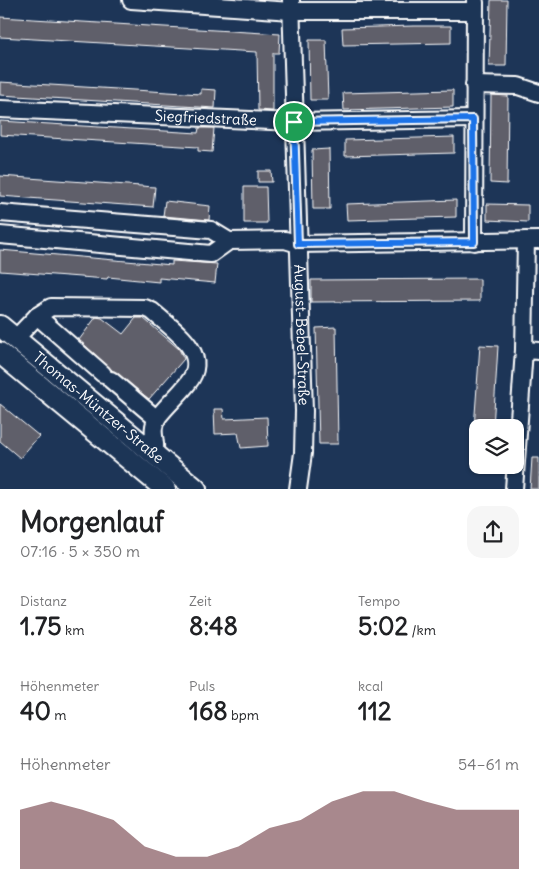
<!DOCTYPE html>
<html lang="de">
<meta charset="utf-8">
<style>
:root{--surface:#fff;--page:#f6f6f6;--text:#202124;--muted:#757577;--accent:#84575d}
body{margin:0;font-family:Delius,sans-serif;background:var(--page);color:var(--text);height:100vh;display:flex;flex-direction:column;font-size:19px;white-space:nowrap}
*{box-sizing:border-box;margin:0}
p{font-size:16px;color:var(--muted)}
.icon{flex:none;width:28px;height:28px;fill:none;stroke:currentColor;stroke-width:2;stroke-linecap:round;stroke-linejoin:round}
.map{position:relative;height:489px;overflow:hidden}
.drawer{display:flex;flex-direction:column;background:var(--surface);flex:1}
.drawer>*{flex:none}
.buttons{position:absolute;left:469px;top:419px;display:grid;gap:10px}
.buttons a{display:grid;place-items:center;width:55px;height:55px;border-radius:10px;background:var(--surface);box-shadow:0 1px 4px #0004;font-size:25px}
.pin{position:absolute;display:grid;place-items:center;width:42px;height:42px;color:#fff;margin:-21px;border:2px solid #fff;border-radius:50%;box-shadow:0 1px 5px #0007}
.round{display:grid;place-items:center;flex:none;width:52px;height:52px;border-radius:15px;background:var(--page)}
.head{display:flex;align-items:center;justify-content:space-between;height:85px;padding:0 20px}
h1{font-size:28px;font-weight:700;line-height:38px}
.metrics{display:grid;grid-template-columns:repeat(3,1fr);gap:8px;height:85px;padding:5px 20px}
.metrics div{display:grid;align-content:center}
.metrics b{font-size:25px;font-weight:700}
.metrics small{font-size:14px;font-weight:400}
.metrics p{font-size:14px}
.chart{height:140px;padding:10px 20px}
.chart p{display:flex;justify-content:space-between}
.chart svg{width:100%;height:90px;margin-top:5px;fill:var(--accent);opacity:.7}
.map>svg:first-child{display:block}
.building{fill:#5f5e6a;stroke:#fff}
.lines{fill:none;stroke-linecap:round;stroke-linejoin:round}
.minor-casing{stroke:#fff;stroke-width:20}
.major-casing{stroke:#fff;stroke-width:24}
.minor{stroke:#1d3557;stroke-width:16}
.major{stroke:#1d3557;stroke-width:20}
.route-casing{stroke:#fff;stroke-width:10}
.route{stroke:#1a73e8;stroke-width:6}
.labels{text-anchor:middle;stroke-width:5;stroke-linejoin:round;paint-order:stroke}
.street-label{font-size:15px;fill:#fff;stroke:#1d3557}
</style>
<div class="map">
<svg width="539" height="489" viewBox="0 0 539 489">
<rect width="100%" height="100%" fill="#1d3557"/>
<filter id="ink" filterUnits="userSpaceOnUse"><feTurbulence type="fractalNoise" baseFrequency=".02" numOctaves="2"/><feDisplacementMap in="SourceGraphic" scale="10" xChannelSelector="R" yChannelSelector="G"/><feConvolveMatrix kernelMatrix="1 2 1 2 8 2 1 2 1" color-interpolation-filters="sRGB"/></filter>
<g filter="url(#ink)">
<g class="building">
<path d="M 491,0 L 507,0 L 506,66 L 489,66 Z"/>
<path d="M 0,17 L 280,34 L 279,53 L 273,53 L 273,111 L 258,110 L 257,52 L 0,37 Z"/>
<path d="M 414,26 L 451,26 L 451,43 L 343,45 L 342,28 Z"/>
<path d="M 309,40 L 326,40 L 328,100 L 310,100 Z"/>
<path d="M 0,82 L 201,94 L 201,89 L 216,90 L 215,108 L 0,95 Z"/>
<path d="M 453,90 L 453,107 L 344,110 L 343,93 Z"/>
<path d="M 491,95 L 508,96 L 507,184 L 490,183 Z"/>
<path d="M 0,121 L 198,133 L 199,128 L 214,128 L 212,152 L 198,151 L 198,147 L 0,135 Z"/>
<path d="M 454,137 L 454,153 L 345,156 L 345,140 Z"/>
<path d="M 329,149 L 330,209 L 313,209 L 312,150 Z"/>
<path d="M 258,171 L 271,171 L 272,182 L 258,182 Z"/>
<path d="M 0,176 L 155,187 L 153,207 L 0,196 Z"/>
<path d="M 244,187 L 266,187 L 267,223 L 244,223 Z"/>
<path d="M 456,200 L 456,217 L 347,220 L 346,204 Z"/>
<path d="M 165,201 L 210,206 L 209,220 L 163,216 Z"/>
<path d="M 487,204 L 528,205 L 528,222 L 487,220 Z"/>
<path d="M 0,250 L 172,265 L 172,261 L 217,264 L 215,283 L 159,278 L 159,282 L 108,277 L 107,279 L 0,271 Z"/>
<path d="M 480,279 L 480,301 L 311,302 L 311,280 Z"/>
<path d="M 96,317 L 102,318 L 123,334 L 136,318 L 143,318 L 179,349 L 184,359 L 149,399 L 112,370 L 79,340 Z"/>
<path d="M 336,327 L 338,444 L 319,444 L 316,328 Z"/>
<path d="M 480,345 L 498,346 L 493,428 L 474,428 Z"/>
<path d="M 0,404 L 39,436 L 20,458 L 0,441 Z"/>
<path d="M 214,409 L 223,409 L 224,419 L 267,417 L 268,446 L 241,448 L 238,433 L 215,434 Z"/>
<path d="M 532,458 L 539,458 L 539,489 L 530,489 Z"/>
</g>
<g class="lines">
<g class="minor-casing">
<g id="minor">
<path d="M 131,0 L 291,11 L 474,11"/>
<path id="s1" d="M 291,0 L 304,411 L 303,453 L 298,489"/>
<path d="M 474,85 L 518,86 L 539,93"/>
<path id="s2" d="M 0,109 L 294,122 L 473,119"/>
<path d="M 0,213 L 211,230 L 229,241 L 285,240 L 298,244 L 539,240"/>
<path d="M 0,235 L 211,254 L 229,241"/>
<path d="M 474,242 L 475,2"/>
<path d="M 37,316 L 103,374"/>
<path d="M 15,339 L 37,316 L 51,307 L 145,308 L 152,311 C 172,329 212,353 188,383 C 179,395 167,405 158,417 C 148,431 159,444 154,454"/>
<path d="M 524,350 L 539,351"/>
<path d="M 111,380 L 157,419"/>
<path d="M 514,489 L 524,350 L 526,240"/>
</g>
</g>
<g class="major-casing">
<g id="major">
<path id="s3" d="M 0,326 L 196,489"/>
<path d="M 0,353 L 165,489"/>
</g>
</g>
<use href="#minor" class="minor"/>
<use href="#major" class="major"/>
</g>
</g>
<g class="lines" filter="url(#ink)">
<g class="route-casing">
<path id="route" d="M 473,119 L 474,242 L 298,244 L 294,122 Z"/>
</g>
<use href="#route" class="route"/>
</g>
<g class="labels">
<g class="street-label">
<text dy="5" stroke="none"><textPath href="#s2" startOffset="206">Siegfriedstraße</textPath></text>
<text dy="5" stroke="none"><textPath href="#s1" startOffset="335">August-Bebel-Straße</textPath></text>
<text dy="5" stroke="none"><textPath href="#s3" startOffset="128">Thomas-Müntzer-Straße</textPath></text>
</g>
</g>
</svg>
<div class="buttons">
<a><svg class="icon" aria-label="layers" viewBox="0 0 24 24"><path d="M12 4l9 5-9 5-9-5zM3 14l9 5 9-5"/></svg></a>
</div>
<div class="pin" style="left:294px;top:122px;background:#1e9e55"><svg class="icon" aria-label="arrive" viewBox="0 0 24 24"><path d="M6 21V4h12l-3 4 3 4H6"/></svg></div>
</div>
<section class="drawer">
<div class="head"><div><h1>Morgenlauf</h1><p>07:16 · 5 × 350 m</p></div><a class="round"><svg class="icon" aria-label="share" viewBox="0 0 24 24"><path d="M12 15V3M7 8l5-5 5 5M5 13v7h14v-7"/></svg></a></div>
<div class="metrics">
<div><p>Distanz</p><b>1.75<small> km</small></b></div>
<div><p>Zeit</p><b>8:48</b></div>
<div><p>Tempo</p><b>5:02<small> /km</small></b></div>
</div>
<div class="metrics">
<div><p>Höhenmeter</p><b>40<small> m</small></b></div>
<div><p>Puls</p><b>168<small> bpm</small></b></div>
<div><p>kcal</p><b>112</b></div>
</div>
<div class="chart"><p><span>Höhenmeter</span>54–61 m</p>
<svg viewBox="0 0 160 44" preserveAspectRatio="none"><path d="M0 44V15L10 11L20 15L30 20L40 33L50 38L60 38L70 33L80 24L90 20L100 11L110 6L120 6L130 11L140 15L150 15L160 15V44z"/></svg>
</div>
</section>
